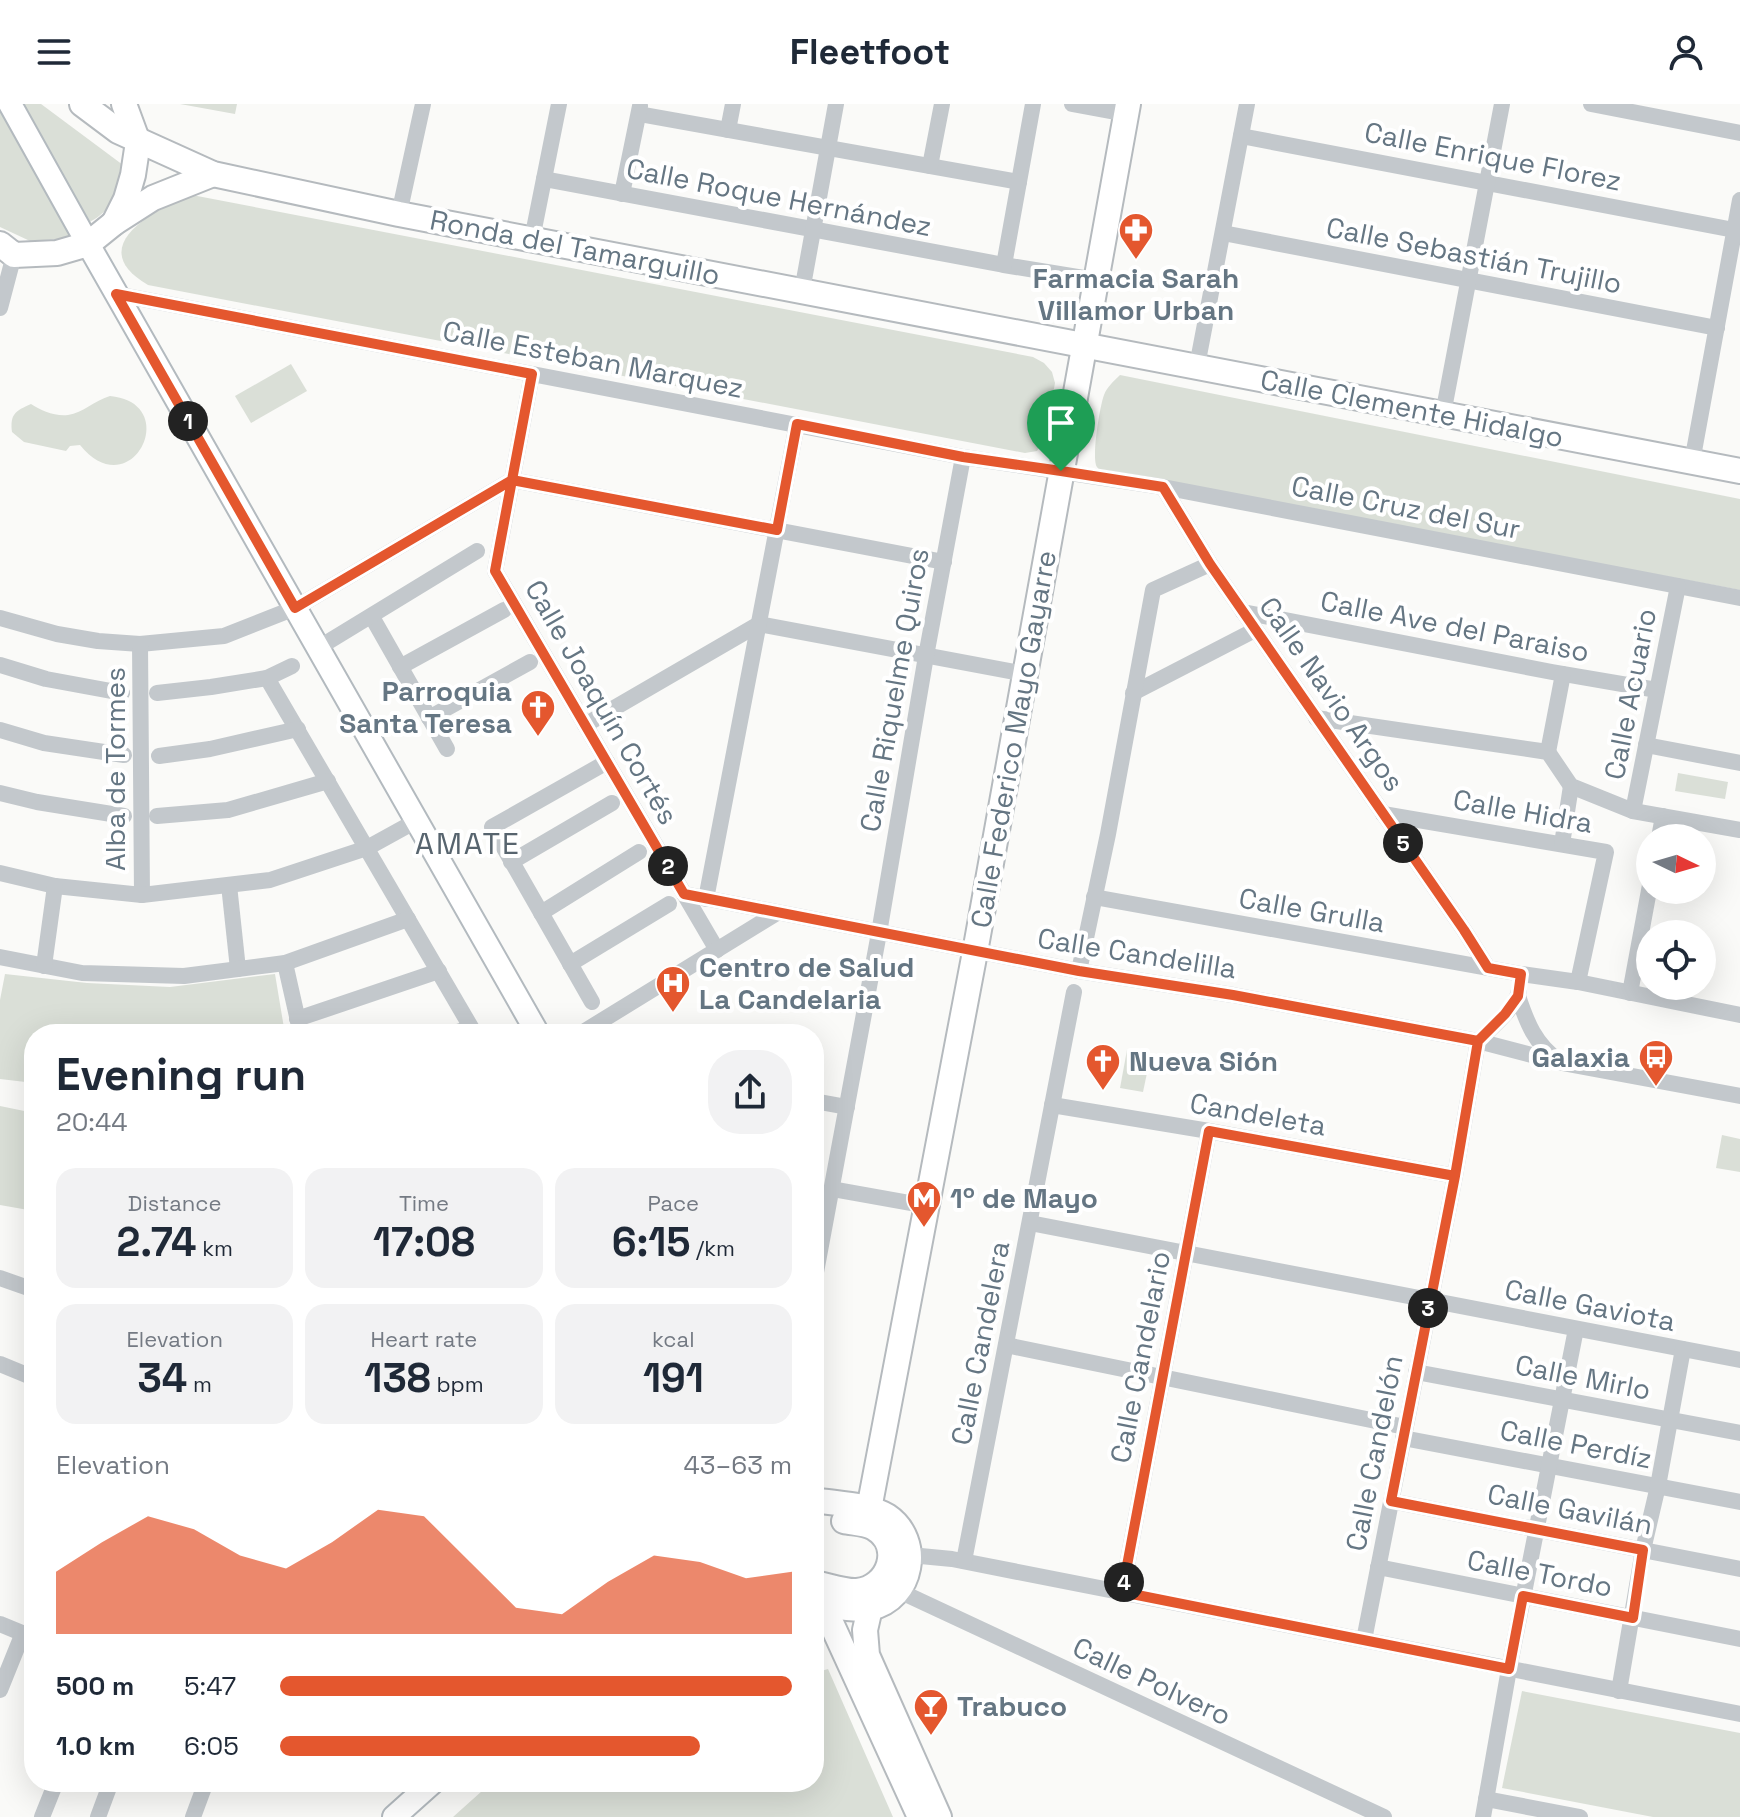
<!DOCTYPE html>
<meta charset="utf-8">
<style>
:root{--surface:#fff;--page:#f2f2f3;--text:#1f2937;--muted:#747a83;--accent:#e4572e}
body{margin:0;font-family:"Space Grotesk",sans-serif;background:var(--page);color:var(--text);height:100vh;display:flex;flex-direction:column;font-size:30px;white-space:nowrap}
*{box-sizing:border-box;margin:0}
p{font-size:26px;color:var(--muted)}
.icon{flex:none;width:44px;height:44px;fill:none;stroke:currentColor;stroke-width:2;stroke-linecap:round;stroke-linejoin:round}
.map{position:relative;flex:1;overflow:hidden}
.sheet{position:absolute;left:24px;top:920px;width:800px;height:768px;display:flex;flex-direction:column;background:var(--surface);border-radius:32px;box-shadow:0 8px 32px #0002}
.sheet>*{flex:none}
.needle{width:52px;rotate:95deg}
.tools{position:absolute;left:1636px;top:720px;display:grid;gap:16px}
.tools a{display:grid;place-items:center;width:80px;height:80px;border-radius:50%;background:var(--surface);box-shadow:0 8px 32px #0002;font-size:40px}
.pin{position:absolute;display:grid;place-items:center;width:68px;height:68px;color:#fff;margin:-82px -34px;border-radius:50% 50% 50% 0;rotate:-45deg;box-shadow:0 0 8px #0007}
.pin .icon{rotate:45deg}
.km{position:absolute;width:40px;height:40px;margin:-20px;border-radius:50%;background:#222;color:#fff;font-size:22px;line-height:40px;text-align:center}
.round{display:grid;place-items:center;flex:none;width:84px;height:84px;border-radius:32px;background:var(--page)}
.overview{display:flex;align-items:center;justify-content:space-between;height:136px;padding:0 32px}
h1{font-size:44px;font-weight:800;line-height:60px}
.figures{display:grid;grid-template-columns:repeat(3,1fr);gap:12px;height:136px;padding:8px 32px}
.figures div{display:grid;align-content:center;border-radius:20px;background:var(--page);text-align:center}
.figures b{font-size:40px;font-weight:800}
.figures small{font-size:22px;font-weight:400}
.figures p{font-size:22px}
.chart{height:224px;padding:16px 32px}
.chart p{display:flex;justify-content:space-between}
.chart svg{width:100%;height:144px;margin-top:8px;fill:var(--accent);opacity:.7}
ul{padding:0 32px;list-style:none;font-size:26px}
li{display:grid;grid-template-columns:128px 96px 1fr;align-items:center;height:60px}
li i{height:20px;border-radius:10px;background:var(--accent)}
header{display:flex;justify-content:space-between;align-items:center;height:104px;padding:0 32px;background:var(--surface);font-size:36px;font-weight:800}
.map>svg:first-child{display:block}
.green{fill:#dadfd7}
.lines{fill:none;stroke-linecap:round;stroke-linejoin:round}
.secondary-casing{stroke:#b3babf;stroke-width:26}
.primary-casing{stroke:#b5babe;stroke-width:28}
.street{stroke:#c3c8cc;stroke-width:16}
.secondary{stroke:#fff;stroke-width:22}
.primary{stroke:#fff;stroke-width:24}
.route-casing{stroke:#fff;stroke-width:16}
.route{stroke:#e4572e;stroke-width:10}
.labels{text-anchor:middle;stroke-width:8;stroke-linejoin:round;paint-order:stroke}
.street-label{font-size:28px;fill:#657683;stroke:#fff}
.poi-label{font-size:28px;font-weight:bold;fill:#657683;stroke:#fff;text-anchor:start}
.neighbourhood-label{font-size:30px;letter-spacing:2px;fill:#57646e;stroke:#fff}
</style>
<header><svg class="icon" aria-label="menu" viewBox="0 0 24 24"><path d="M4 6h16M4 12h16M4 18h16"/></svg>Fleetfoot<svg class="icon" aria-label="person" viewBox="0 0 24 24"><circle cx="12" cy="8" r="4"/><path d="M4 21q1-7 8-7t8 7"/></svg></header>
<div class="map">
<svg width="1740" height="1713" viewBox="0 0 1740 1713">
<rect width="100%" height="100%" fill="#fafaf8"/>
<g class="green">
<path d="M 0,0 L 74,134 L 30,137 L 0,123 Z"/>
<path d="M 22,0 L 41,0 L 123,61 C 119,89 114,105 88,119 Z"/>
<path d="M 180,0 L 237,0 L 235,10 Z"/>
<path d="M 192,91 L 1033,253 L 1044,259 L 1052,268 L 1055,279 L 1044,337 L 1037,347 L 1025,349 L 148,181 C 83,143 153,106 192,91 Z"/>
<path d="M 291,260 L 307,287 L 251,319 L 235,292 Z"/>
<path d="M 1120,271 L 1740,395 L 1740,486 L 1102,367 C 1100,366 1098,365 1097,363 C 1091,355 1100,301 1104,291 C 1107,283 1114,277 1120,271 Z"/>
<path d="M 110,292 C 184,299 131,404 80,341 L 70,342 L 66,347 L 24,338 L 12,328 C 10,310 15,307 31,300 C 40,306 56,313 68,311 C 83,309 95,296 110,292 Z"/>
<path d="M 1678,669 L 1728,678 L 1725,695 L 1675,687 Z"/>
<path d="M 5,870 L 87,879 L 170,883 L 275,870 L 285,930 L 34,930 L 34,979 L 0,975 L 0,896 Z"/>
<path d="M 1127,946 L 1151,950 L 1143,988 L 1120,984 Z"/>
<path d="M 0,1002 L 34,1009 L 34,1107 L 0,1101 Z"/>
<path d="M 1722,1031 L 1740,1035 L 1740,1068 L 1716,1064 Z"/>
<path d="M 828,1565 L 893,1713 L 453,1713 L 492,1678 L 814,1678 L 814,1569 Z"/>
<path d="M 1522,1587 L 1740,1629 L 1740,1713 L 1653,1713 L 1502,1684 Z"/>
</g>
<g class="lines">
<g class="secondary-casing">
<g id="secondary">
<path d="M 10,0 L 88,140 L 538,930"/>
<path d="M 394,1713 L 433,1678"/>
</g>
</g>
<g class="primary-casing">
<g id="primary">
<path d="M 82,0 L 118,27 L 213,70 L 399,110 L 1740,367"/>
<path d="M 114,119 L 126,95 L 133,71 L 138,38 L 124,0"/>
<path d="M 0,140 L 14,151 L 57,149 L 88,140 L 114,119 L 153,94 L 213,70"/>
<path d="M 814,1396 C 837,1400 867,1400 887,1412 C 923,1436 913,1495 870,1504 C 852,1507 831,1501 814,1498"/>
<path d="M 869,1405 L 975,848 L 1128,0"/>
<path d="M 814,1479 C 826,1481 846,1488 857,1487 C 889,1484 904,1442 874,1424 C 866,1419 853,1419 844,1417"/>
<path d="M 822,1499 L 920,1713"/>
<path d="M 870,1504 L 865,1526 L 867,1551 L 939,1713"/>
</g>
</g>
<g class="street">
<path d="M 1072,0 L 1126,10"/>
<path d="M 1591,0 L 1740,29"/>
<path d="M 639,10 L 1019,78"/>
<path d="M 728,26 L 733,0"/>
<path d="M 1241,32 L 1734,126"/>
<path d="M 930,62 L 942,0"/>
<path d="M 544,75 L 1004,161 L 1096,176"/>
<path d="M 622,90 L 640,2"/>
<path d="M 399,110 L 423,0"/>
<path d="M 1223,129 L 1717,224"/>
<path d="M 532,135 L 559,0"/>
<path d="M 1004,161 L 1033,0"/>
<path d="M 802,187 L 836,0"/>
<path d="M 116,190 L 963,353 L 1163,383 L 1740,494"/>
<path d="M 0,204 L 14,151"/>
<path d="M 1197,262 L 1247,0"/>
<path d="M 532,270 L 495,467 L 717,846"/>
<path d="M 1443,310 L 1502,0"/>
<path d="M 1692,358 L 1740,96"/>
<path d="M 1163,383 L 1210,460 L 1464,826 L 1488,864"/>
<path d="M 1243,508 L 1552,568 L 1657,586"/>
<path d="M 372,513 L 447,645"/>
<path d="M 0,514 L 57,530 L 98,537 L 140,540 L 224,532 L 295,504 L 512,376 L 944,458"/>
<path d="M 140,540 L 142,791"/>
<path d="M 318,544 L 477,447"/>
<path d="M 0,561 L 46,575 L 122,589"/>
<path d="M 400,563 L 504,506"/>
<path d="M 267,574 L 475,930"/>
<path d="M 157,589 L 211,583 L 267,574 L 292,562"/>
<path d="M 1133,589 L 1255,526"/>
<path d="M 429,614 L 530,558"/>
<path d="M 1316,614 L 1548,648 L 1571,682 L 1633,707 L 1740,726"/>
<path d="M 585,621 L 759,520 L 1025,570"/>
<path d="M 0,626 L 44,639 L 124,651"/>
<path d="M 1646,641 L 1740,659"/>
<path d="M 1548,648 L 1563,570"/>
<path d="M 159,652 L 210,645 L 298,625"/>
<path d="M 0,689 L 37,698 L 124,712"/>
<path d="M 1633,707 L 1678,482"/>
<path d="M 1383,710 L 1606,748 L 1578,878"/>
<path d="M 157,712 L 228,706 L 328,677"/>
<path d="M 1659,734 L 1663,712"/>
<path d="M 1562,740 L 1571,682"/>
<path d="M 511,758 L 612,699"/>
<path d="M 0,769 L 55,782 L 142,791 L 270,776 L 367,744 L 416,717"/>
<path d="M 229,781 L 238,865"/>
<path d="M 684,790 L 1079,867 L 1233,891 L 1478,937 L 1562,959 L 1740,992"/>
<path d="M 1094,793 L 1521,870 L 1578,878 L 1740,911"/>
<path d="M 706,795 L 797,320"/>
<path d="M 541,809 L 639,748"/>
<path d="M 0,853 L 82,869 L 184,872 L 285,859 L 408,815"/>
<path d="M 285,859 L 301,930"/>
<path d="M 570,860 L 669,800"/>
<path d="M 44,862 L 55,782"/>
<path d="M 1079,867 L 1108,730 L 1153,486 L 1210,460"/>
<path d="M 1630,889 L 1650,781"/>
<path d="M 1518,892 C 1527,919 1535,940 1559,957"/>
<path d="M 592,898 L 492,723 L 607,658"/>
<path d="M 297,915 L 439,867"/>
<path d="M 451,930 L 471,924"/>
<path d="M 580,930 L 777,809"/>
<path d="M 1478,937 C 1491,924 1517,903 1519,886"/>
<path d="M 814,997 L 847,1003"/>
<path d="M 1052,1001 L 1209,1027 L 1455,1072"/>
<path d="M 832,1085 L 927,1102"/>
<path d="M 1030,1119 L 1740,1256"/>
<path d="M 0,1174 L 34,1186"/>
<path d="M 814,1179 L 879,829 L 926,552 L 963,353"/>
<path d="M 1006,1241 L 1405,1323"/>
<path d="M 0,1260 L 34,1274"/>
<path d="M 1416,1268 L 1740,1329"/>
<path d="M 1403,1334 L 1740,1398"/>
<path d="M 1391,1397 L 1740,1465"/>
<path d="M 910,1451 L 952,1455 L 1740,1610"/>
<path d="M 964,1457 L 1074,888"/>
<path d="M 1378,1463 L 1740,1535"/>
<path d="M 899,1487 L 1384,1713"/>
<path d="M 1122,1488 L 1209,1027"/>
<path d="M 0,1520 L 34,1534"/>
<path d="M 1364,1536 L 1455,1072 L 1478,937"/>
<path d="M 0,1586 L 23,1529"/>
<path d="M 1619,1587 L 1643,1446 L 1658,1382 L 1683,1245"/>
<path d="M 1486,1695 L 1580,1713"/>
<path d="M 42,1713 L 56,1678"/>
<path d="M 98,1713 L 111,1678"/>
<path d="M 193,1713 L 206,1678"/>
<path d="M 1483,1713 L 1509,1565 L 1576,1225"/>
</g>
<use href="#secondary" class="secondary"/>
<use href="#primary" class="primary"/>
</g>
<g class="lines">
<g class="route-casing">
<path id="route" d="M 1061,367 L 963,353 L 797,320 L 777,426 L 512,376 L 295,504 L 116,190 L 532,270 C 520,335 507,401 495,467 L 684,790 L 1079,867 L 1233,891 L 1478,937 L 1455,1072 L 1391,1397 L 1643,1446 L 1633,1514 L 1523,1492 L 1509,1565 L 1122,1488 L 1209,1027 L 1455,1072 L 1478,937 L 1505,910 L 1518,892 L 1521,870 L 1488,864 L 1464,826 L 1210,460 L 1163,383 L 1061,367"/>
</g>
<use href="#route" class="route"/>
</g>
<defs>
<g id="pharmacy-pin" transform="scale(1.8)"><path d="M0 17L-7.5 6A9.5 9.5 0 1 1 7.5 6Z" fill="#e4572e" stroke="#fff"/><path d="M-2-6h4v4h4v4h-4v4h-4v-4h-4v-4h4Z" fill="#fff"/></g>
<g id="church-pin" transform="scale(1.8)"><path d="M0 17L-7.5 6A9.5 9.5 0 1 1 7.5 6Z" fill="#e4572e" stroke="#fff"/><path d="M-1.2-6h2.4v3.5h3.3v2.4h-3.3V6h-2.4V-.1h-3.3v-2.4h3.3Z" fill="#fff"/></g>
<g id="hospital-pin" transform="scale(1.8)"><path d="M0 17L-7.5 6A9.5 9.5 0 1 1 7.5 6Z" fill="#e4572e" stroke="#fff"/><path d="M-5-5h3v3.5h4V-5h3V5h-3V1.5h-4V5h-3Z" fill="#fff"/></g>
<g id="bus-pin" transform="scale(1.8)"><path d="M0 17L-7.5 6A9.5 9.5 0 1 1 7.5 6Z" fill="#e4572e" stroke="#fff"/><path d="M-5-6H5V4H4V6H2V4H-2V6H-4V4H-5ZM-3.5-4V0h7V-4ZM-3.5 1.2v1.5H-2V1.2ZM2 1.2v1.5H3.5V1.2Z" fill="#fff"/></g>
<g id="metro-pin" transform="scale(1.8)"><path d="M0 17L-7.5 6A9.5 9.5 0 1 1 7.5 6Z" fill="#e4572e" stroke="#fff"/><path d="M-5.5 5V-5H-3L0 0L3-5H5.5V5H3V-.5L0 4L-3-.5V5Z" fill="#fff"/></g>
<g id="bar-pin" transform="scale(1.8)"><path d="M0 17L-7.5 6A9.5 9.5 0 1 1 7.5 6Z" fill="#e4572e" stroke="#fff"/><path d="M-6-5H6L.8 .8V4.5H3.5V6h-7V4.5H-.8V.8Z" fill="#fff"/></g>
</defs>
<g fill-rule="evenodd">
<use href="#pharmacy-pin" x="1136" y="126"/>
<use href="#church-pin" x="538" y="603"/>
<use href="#hospital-pin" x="673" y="879"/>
<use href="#bus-pin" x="1656" y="953"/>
<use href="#church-pin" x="1103" y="957"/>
<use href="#metro-pin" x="924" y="1094"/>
<use href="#bar-pin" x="931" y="1602"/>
</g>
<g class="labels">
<g class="street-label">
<text transform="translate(1493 52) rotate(11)" y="10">Calle Enrique Florez</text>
<text transform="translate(779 93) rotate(11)" y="10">Calle Roque Hernández</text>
<text transform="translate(575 143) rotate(11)" y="10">Ronda del Tamarguillo</text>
<text transform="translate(1474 151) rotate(11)" y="10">Calle Sebastián Trujillo</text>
<text transform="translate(593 255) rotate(11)" y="10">Calle Esteban Marquez</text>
<text transform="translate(1412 304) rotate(11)" y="10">Calle Clemente Hidalgo</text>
<text transform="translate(1406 403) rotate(11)" y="10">Calle Cruz del Sur</text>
<text transform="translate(1455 522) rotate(11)" y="10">Calle Ave del Paraiso</text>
<text transform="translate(894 586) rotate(-80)" y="10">Calle Riquelme Quiros</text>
<text transform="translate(1332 590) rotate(55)" y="10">Calle Navio Argos</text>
<text transform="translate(1630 590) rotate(-79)" y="10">Calle Acuario</text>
<text transform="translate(602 598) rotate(60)" y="10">Calle Joaquín Cortés</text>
<text transform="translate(1013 635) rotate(-80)" y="10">Calle Federico Mayo Gayarre</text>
<text transform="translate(115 665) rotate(-90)" y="10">Alba de Tormes</text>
<text transform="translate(1523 707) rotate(10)" y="10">Calle Hidra</text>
<text transform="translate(1312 806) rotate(10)" y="10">Calle Grulla</text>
<text transform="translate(1137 849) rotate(9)" y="10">Calle Candelilla</text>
<text transform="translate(1258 1010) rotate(10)" y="10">Candeleta</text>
<text transform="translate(1590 1201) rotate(11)" y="10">Calle Gaviota</text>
<text transform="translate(980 1239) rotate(-79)" y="10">Calle Candelera</text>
<text transform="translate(1140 1253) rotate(-79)" y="10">Calle Candelario</text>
<text transform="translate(1583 1273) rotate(11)" y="10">Calle Mirlo</text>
<text transform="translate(1576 1340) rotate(11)" y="10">Calle Perdíz</text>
<text transform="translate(1374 1349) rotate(-79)" y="10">Calle Candelón</text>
<text transform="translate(1570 1405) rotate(11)" y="10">Calle Gavilán</text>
<text transform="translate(1540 1469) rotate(11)" y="10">Calle Tordo</text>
<text transform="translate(1152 1577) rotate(25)" y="10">Calle Polvero</text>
</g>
<g class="poi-label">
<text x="1136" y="184" text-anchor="middle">Farmacia Sarah<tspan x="1136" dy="32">Villamor Urban</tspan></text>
<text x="512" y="597" text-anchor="end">Parroquia<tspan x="512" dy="32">Santa Teresa</tspan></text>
<text x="699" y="873">Centro de Salud<tspan x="699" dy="32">La Candelaria</tspan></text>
<text x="1630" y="963" text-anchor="end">Galaxia</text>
<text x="1129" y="967">Nueva Sión</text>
<text x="950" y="1104">1º de Mayo</text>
<text x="957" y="1612">Trabuco</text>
</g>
<g class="neighbourhood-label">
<text x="468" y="750">AMATE</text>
</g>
</g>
</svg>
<div class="tools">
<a><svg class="needle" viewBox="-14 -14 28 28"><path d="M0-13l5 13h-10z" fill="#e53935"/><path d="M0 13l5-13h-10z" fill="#747a83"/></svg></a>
<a><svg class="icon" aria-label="locate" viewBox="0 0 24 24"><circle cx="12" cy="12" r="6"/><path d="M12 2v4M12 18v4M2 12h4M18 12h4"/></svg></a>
</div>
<div class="pin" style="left:1061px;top:367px;background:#1e9e55"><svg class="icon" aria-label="arrive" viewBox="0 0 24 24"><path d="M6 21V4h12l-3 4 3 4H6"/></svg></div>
<b class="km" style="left:188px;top:317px">1</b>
<b class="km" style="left:668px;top:762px">2</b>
<b class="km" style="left:1428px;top:1204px">3</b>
<b class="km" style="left:1124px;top:1478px">4</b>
<b class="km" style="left:1403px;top:739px">5</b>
<section class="sheet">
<div class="overview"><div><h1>Evening run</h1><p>20:44</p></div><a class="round"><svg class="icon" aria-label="share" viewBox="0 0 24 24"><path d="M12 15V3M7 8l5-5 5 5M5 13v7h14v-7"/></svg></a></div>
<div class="figures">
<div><p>Distance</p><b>2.74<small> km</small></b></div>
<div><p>Time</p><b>17:08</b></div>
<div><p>Pace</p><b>6:15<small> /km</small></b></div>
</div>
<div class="figures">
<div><p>Elevation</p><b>34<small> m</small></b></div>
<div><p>Heart rate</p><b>138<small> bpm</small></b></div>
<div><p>kcal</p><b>191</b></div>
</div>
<div class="chart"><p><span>Elevation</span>43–63 m</p>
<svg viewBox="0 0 160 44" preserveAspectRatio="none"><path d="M0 44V25L10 16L20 8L30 12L40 20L50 24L60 16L70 6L80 8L90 22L100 36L110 38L120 28L130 20L140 22L150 27L160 25V44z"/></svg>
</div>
<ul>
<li><b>500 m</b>5:47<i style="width:100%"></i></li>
<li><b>1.0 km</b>6:05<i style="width:82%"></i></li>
</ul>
</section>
</div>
